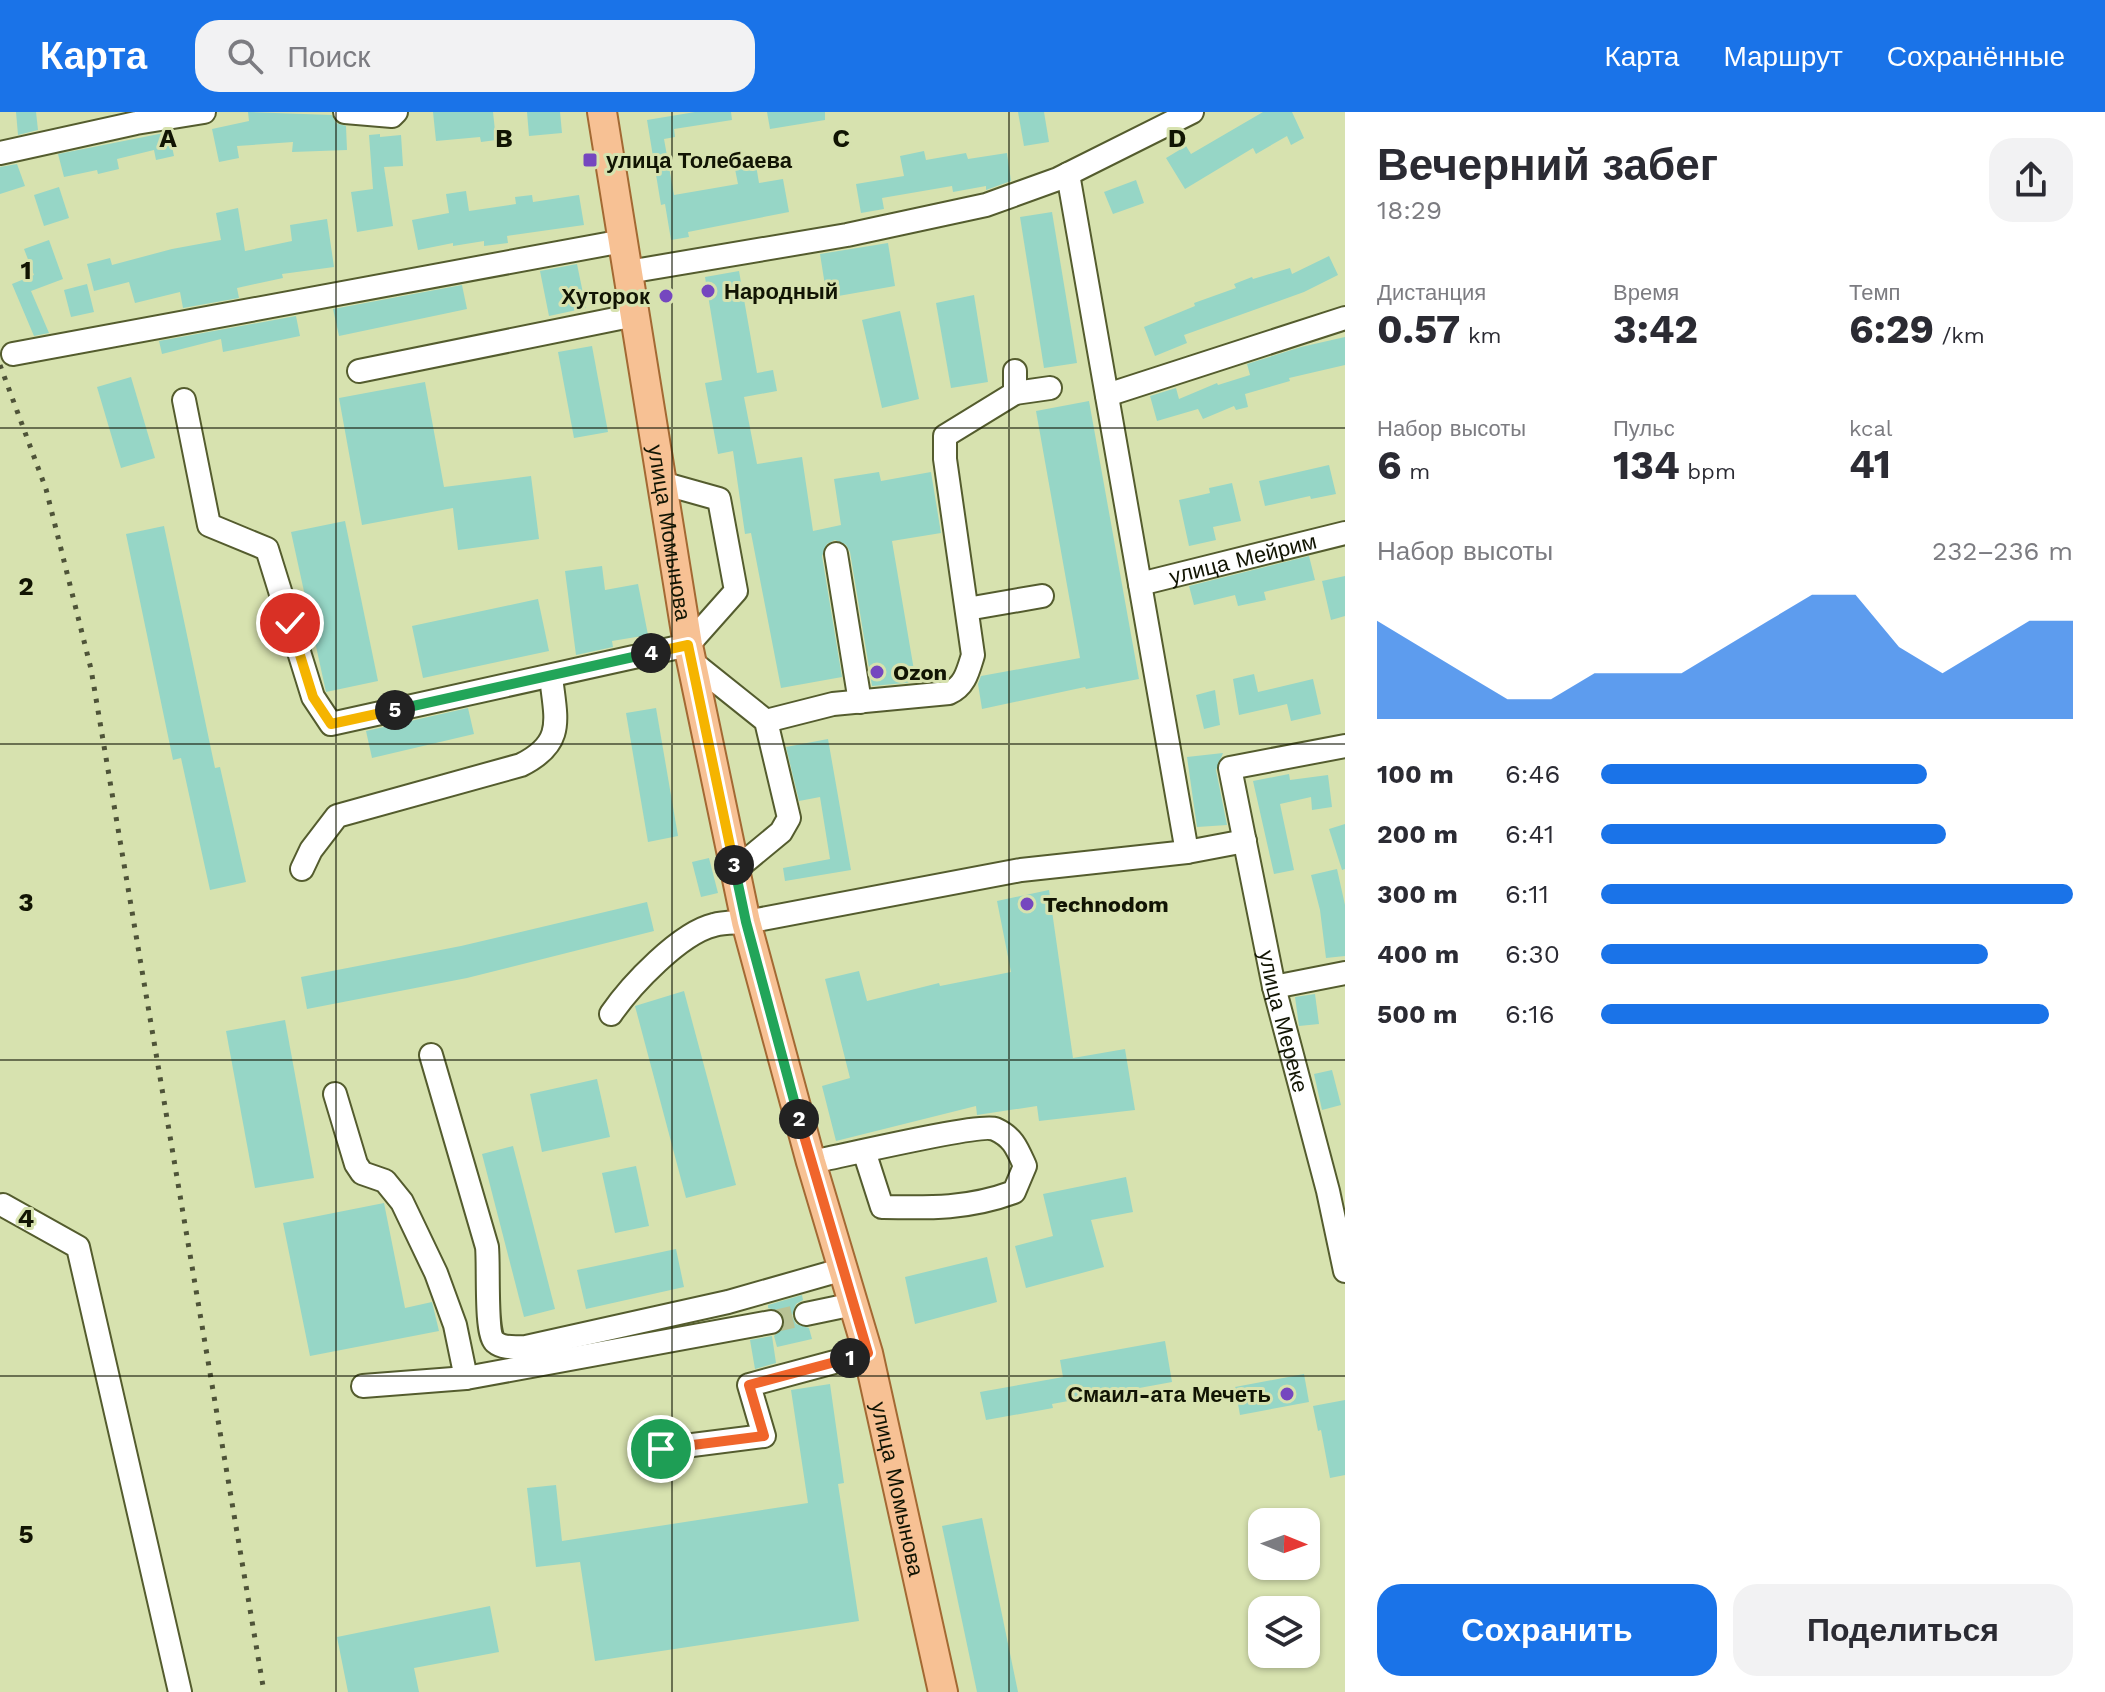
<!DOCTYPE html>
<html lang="ru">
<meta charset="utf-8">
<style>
:root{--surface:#fff;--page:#f2f2f3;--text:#2b2b33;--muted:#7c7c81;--accent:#1a73e8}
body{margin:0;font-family:"Work Sans",sans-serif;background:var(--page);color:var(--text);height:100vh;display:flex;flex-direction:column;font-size:30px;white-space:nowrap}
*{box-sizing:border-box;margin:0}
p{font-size:26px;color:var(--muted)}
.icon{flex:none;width:44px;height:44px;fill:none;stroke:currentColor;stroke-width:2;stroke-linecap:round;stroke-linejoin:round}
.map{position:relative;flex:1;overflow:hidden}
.drawer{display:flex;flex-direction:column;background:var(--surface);width:760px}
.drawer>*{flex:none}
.needle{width:52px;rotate:91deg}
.fabs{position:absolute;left:1248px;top:1396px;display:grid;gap:16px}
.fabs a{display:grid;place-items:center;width:72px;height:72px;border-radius:16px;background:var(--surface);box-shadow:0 2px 6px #0004;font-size:40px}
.pin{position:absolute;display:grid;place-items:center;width:68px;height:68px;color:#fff;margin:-34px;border:4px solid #fff;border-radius:50%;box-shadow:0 2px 8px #0007}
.km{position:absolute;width:40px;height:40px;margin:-20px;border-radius:50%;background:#222;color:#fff;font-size:22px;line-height:40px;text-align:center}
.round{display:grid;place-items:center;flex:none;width:84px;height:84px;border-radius:24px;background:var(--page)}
.headline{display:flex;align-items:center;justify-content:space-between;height:136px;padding:0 32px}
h1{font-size:44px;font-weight:700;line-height:60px}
.metrics{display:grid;grid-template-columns:repeat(3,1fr);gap:12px;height:136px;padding:8px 32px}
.metrics div{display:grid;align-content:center}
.metrics b{font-size:40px;font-weight:700}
.metrics small{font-size:22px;font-weight:400}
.metrics p{font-size:22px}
.chart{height:224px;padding:16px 32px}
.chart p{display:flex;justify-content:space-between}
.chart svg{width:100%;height:144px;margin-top:8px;fill:var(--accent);opacity:.7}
.primary-button{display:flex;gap:16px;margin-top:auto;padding:16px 32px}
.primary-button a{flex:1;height:92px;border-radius:24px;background:var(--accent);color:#fff;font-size:32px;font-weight:700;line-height:92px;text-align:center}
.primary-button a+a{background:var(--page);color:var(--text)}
ul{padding:0 32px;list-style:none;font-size:26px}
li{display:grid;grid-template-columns:128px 96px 1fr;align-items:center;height:60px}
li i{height:20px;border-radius:10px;background:var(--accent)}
header{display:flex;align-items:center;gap:48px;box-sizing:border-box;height:112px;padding:0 40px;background:var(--accent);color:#fff}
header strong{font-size:38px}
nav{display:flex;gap:44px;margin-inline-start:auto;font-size:28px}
.search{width:560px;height:72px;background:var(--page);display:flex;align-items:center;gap:20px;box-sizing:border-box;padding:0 28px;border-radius:24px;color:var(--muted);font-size:30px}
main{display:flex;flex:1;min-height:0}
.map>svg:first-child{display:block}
.building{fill:#96d6c6}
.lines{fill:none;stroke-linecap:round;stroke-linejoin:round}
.minor-tunnel{stroke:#b9c395;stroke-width:22;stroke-dasharray:22 11;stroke-linecap:butt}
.minor-casing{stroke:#545c2e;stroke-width:26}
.major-casing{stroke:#a36933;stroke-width:32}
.minor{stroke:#fff;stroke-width:22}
.major{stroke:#f7c194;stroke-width:28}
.rail{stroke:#4e5338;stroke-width:5;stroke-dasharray:4 8;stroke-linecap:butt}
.split-1-casing{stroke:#fff;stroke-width:16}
.split-2-casing{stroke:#fff;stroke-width:16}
.split-3-casing{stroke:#fff;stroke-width:16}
.split-4-casing{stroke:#fff;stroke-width:16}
.split-5-casing{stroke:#fff;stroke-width:16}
.split-6-casing{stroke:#fff;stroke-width:16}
.split-1{stroke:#f0652b;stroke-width:10}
.split-2{stroke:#f0652b;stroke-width:10}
.split-3{stroke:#22a559;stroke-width:10}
.split-4{stroke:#f5b400;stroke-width:10}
.split-5{stroke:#22a559;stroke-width:10}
.split-6{stroke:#f5b400;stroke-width:10}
.grid{fill:none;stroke:#111403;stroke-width:2;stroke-opacity:0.55}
.poi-dot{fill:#7547bf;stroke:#d7e2af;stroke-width:3}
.labels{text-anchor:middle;stroke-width:6;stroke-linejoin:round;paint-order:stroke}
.poi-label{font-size:22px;font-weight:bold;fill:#111403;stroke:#d7e2af;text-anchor:start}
.street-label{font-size:22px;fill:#111403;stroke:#d7e2af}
.grid-label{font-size:26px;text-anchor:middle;font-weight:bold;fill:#111403;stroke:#d7e2af;stroke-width:6;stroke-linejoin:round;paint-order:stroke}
</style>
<header>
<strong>Карта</strong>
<div class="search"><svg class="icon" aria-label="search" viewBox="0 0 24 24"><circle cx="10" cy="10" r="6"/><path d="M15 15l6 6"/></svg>Поиск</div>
<nav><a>Карта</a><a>Маршрут</a><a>Сохранённые</a></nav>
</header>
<main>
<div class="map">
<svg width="1345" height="1580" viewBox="0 0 1345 1580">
<rect width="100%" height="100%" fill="#d7e2af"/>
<g class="building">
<path d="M 16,0 L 36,0 L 38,18 L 18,23 Z"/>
<path d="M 248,0 L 332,3 L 336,11 L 346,14 L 347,38 L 292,40 L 293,30 L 237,34 L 239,46 L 219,50 L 212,17 L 249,9 Z"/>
<path d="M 433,0 L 493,0 L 496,28 L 481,30 L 480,25 L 436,29 Z"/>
<path d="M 527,0 L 560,0 L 562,21 L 529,24 Z"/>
<path d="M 695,0 L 731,0 L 732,8 L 674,17 L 675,25 L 664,27 L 674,83 L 738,72 L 735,57 L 756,53 L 759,71 L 783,67 L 789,100 L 688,120 L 689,125 L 671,128 L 665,92 L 661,93 L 647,8 Z"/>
<path d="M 767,0 L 825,0 L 825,8 L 770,17 Z"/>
<path d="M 1018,0 L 1044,0 L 1049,30 L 1024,34 Z"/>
<path d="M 1263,0 L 1292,0 L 1304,26 L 1291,33 L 1287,24 L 1256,42 L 1253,36 L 1185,77 L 1166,46 L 1186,34 L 1191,42 Z"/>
<path d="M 169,20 L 174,44 L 156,48 L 154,38 L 117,47 L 119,57 L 98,62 L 97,58 L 64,65 L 58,42 Z"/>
<path d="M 380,22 L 380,25 L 401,23 L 403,54 L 384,55 L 393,114 L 357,120 L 351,80 L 373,77 L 369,23 Z"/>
<path d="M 924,39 L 926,48 L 966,41 L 968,47 L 1007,41 L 1011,69 L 986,78 L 986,74 L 953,80 L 952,74 L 882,86 L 884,97 L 861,101 L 856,72 L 904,64 L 900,44 Z"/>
<path d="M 17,52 L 25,74 L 0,82 L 0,55 Z"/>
<path d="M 1136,68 L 1144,91 L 1113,102 L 1104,80 Z"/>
<path d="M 59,75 L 69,106 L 44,114 L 34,83 Z"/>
<path d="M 466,79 L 469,99 L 516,92 L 515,85 L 532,83 L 533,90 L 579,83 L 584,113 L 507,124 L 508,131 L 484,134 L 484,129 L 453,134 L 453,131 L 418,138 L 412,108 L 449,101 L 446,82 Z"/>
<path d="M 238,96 L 245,139 L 292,129 L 290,113 L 327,107 L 334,155 L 282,162 L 283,166 L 237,176 L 239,186 L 183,196 L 180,180 L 135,191 L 129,170 L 94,179 L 87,152 L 110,146 L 112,153 L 172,137 L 221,128 L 216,101 Z"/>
<path d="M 1052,100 L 1077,251 L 1044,256 L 1020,105 Z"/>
<path d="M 49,128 L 63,167 L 31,179 L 49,221 L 34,224 L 12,172 L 34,163 L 24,137 Z"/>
<path d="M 888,131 L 895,174 L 827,186 L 820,142 Z"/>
<path d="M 1329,144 L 1338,163 L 1304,180 L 1184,223 L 1187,231 L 1155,244 L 1144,215 L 1195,194 L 1194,191 L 1236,176 L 1234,172 L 1252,165 L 1253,167 L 1290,156 L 1292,162 Z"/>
<path d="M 577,152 L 586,196 L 549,204 L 540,159 Z"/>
<path d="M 739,159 L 757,261 L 773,258 L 777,279 L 744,285 L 757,352 L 802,345 L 813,419 L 841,413 L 834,367 L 879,360 L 881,369 L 931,360 L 941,421 L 892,429 L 916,570 L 872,574 L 850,440 L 846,433 L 835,428 L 827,432 L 822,444 L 842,565 L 781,576 L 751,421 L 745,422 L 733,339 L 718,342 L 705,271 L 722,268 L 705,165 Z"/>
<path d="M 87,172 L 94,200 L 71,205 L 64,178 Z"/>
<path d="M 462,173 L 467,197 L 339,224 L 333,197 Z"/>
<path d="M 974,183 L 988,270 L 951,276 L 936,191 Z"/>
<path d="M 900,199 L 919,287 L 882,296 L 862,208 Z"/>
<path d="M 296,204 L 300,224 L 223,240 L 221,227 L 162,242 L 159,229 Z"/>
<path d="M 1345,225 L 1345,253 L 1289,266 L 1290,269 L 1245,282 L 1248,295 L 1236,298 L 1234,294 L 1203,307 L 1198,297 L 1157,309 L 1150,284 L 1176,276 L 1179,287 L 1217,271 L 1218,273 L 1250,263 L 1247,252 L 1301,235 Z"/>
<path d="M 592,234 L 608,320 L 574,326 L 558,240 Z"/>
<path d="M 131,265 L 155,346 L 121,356 L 97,275 Z"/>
<path d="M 425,270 L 444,375 L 531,364 L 539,427 L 458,438 L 453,396 L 362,413 L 339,286 Z"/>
<path d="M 1089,289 L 1139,567 L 1086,577 L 1085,575 L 982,597 L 978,572 L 981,564 L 1080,546 L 1036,299 Z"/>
<path d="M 1329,353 L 1336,382 L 1311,387 L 1310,384 L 1265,394 L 1259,369 Z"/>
<path d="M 1232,371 L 1241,409 L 1213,415 L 1216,428 L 1189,434 L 1179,388 L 1210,381 L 1209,376 Z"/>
<path d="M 345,409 L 378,569 L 326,580 L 291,420 Z"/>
<path d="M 164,414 L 215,656 L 220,655 L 246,770 L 210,778 L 181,646 L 173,648 L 126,422 Z"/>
<path d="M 1309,444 L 1315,468 L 1264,480 L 1266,488 L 1238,494 L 1235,483 L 1194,493 L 1189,474 Z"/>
<path d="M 602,454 L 605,478 L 638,472 L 648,523 L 612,529 L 613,535 L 576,543 L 565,459 Z"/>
<path d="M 1345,464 L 1345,504 L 1331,508 L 1322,469 Z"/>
<path d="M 538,487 L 549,539 L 423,566 L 412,514 Z"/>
<path d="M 1254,562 L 1258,580 L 1313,567 L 1321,602 L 1291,609 L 1287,592 L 1239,603 L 1233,567 Z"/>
<path d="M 1215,578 L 1220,613 L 1204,617 L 1196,583 Z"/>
<path d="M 468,596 L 474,622 L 372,646 L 366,619 Z"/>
<path d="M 656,596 L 678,724 L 648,730 L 626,601 Z"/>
<path d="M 828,627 L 851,758 L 785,769 L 783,756 L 830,747 L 820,685 L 799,689 L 786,635 Z"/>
<path d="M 1223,641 L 1216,658 L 1227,713 L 1197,715 L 1187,645 Z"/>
<path d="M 1289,662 L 1290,668 L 1328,663 L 1332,695 L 1312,698 L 1311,685 L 1280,692 L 1294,758 L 1274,762 L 1253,669 Z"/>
<path d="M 1345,712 L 1345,757 L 1342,758 L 1329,717 Z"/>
<path d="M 709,746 L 718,781 L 701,785 L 692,750 Z"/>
<path d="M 1337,757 L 1345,793 L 1345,844 L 1326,846 L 1320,798 L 1311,763 Z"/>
<path d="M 1049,778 L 1073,946 L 1125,937 L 1135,998 L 1039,1009 L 1037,994 L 977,1003 L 976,994 L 836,1029 L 822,974 L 850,966 L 825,867 L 859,859 L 867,889 L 939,871 L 940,874 L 1011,860 L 997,789 Z"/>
<path d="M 647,790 L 654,819 L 467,866 L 307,897 L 301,865 L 461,834 Z"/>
<path d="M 684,879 L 736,1073 L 686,1086 L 635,894 Z"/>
<path d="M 1315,882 L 1319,912 L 1299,914 L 1295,885 Z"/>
<path d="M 285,908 L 314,1066 L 255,1076 L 226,919 Z"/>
<path d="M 1332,958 L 1341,993 L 1322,998 L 1314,962 Z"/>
<path d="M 597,967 L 610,1025 L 542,1040 L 530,982 Z"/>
<path d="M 513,1034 L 555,1197 L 524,1205 L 482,1042 Z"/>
<path d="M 636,1054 L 649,1114 L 615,1121 L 602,1061 Z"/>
<path d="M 1126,1065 L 1133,1100 L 1091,1108 L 1104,1155 L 1026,1176 L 1015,1134 L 1053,1124 L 1043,1082 Z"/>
<path d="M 384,1091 L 405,1196 L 432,1190 L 439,1219 L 310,1244 L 283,1111 Z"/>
<path d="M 676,1137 L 684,1175 L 586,1197 L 577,1158 Z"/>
<path d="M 987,1145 L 997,1190 L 915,1212 L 905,1165 Z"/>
<path d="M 802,1183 L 803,1188 L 796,1192 L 792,1204 L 796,1212 L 809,1216 L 812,1227 L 777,1235 L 774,1224 L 784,1215 L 785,1207 L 781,1200 L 768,1196 L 768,1193 Z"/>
<path d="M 772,1224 L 776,1251 L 755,1257 L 750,1228 Z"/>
<path d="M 1165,1229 L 1172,1270 L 1052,1292 L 1053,1296 L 986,1308 L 980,1280 L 1063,1265 L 1060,1248 Z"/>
<path d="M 1304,1262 L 1309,1290 L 1240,1303 L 1235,1275 Z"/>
<path d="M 830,1272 L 844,1371 L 838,1372 L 859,1509 L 595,1549 L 580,1450 L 536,1455 L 527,1376 L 556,1373 L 562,1429 L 808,1391 L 791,1278 Z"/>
<path d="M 1345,1288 L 1345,1363 L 1330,1366 L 1321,1318 L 1318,1319 L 1313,1294 Z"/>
<path d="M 982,1406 L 1018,1580 L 977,1580 L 942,1414 Z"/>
<path d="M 490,1494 L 499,1540 L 414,1556 L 419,1580 L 348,1580 L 337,1525 Z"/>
</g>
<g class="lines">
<path class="minor-tunnel" d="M 771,1210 L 806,1202"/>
<g class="minor-casing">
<g id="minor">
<path d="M 345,0 L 392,4 L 396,0"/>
<path d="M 0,41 L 136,11 L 204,0"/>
<path d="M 1068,62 L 1187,740"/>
<path d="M 628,160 L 847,123 L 986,93 L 1058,67 L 1192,0"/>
<path d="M 13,242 L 623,129"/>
<path d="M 359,259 L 635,203"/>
<path d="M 1015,281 L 1050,276"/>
<path d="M 1107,283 L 1345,206"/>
<path d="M 184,288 L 209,413 L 267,437 L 313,585 L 331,612 L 688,533 L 736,479 L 719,387 L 662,371"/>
<path d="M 836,442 L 860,590"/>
<path id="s1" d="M 1140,472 L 1345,421"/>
<path d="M 967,497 L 1042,484"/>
<path d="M 691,549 L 766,609 L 789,706 L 781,720 L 735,758"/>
<path d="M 766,609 L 833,592 L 949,581 C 965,574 968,559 973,543 L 945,347 L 945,324 L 1015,281 L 1015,259"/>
<path id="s2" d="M 1345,634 L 1230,656 L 1274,875 L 1328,1079 L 1345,1159"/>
<path d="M 302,757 L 311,738 L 337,704 L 521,653 C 565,631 556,608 551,565"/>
<path d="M 1274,875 L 1345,861"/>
<path d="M 611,902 C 631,873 680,821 714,813 C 724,810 735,811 746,810 L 1021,758 L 1187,740 L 1245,729"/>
<path d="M 431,943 L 487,1135 C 489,1152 485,1222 495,1230 C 503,1237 516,1235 526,1235 L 728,1190 L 844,1157"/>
<path d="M 335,982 L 356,1052 L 362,1061 L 385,1069 L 402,1090 L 436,1161 L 455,1213 L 466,1266"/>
<path d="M 811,1050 C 838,1045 979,1011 995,1017 C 1013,1025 1017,1036 1025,1054 L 1014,1080 C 968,1097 930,1096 882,1095 L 864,1039"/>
<path d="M 3,1093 L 78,1135 L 180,1580"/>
<path d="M 806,1202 L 854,1192"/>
<path d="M 363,1274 L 466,1266 L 771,1210"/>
<path d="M 661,1337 L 764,1324 L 749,1273 L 868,1241"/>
</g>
</g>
<g class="major-casing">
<g id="major">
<path id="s3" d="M 602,0 L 688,533 L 746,810 L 811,1050 L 868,1241 L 943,1580"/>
</g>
</g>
<use href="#minor" class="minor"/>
<use href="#major" class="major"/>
<path class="rail" d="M 0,253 L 46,377 L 91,557 L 264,1580"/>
</g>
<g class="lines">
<g class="split-1-casing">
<path id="split-1" d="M 661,1337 L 764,1324 L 749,1273 L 850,1246"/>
</g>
<g class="split-2-casing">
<path id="split-2" d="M 799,1007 L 868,1241 L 850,1246"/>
</g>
<g class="split-3-casing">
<path id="split-3" d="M 734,753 L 746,810 L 799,1007"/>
</g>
<g class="split-4-casing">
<path id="split-4" d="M 651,541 L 688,533 L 734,753"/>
</g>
<g class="split-5-casing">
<path id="split-5" d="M 395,598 L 651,541"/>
</g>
<g class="split-6-casing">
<path id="split-6" d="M 290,511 L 313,585 L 331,612 L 395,598"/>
</g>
<use href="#split-1" class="split-1"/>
<use href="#split-2" class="split-2"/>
<use href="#split-3" class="split-3"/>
<use href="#split-4" class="split-4"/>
<use href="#split-5" class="split-5"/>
<use href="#split-6" class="split-6"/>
</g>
<path class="grid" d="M 336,0 L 336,1580M 672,0 L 672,1580M 1009,0 L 1009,1580M 0,316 L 1345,316M 0,632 L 1345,632M 0,948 L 1345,948M 0,1264 L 1345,1264"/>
<g class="poi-dot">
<rect x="582" y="40" width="16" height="16" rx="4"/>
<circle cx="708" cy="179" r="8"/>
<circle cx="666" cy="184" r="8"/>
<circle cx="877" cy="560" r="8"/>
<circle cx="1027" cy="792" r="8"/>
<circle cx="1287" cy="1282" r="8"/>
</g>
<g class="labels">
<g class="poi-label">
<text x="606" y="56">улица Толебаева</text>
<text x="724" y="187">Народный</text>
<text x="650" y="192" text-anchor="end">Хуторок</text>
<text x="893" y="568">Ozon</text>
<text x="1043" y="800">Technodom</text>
<text x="1271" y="1290" text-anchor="end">Смаил-ата Мечеть</text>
</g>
<g class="street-label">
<text dy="8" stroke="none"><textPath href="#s3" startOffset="426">улица Момынова</textPath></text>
<text dy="8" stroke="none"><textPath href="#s1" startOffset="106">улица Мейрим</textPath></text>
<text dy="8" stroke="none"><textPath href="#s2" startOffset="376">улица Мереке</textPath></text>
<text dy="8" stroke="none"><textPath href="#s3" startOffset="1410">улица Момынова</textPath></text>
</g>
</g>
<g class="grid-label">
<text x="168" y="35">A</text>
<text x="504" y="35">B</text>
<text x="841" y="35">C</text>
<text x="1177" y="35">D</text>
<text x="26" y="167">1</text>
<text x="26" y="483">2</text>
<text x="26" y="799">3</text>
<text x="26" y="1115">4</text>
<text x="26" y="1431">5</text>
</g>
</svg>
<div class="fabs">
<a><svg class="needle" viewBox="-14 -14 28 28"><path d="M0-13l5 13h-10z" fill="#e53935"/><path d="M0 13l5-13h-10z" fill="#7c7c81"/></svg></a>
<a><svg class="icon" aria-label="layers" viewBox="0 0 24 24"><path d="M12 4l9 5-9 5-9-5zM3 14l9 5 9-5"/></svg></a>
</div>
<div class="pin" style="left:661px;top:1337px;background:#1e9e55"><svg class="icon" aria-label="arrive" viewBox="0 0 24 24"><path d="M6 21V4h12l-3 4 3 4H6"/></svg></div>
<div class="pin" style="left:290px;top:511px;background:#d93025"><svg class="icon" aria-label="check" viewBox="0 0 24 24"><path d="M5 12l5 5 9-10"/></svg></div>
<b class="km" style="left:850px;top:1246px">1</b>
<b class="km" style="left:799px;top:1007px">2</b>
<b class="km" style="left:734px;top:753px">3</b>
<b class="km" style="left:651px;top:541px">4</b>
<b class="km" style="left:395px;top:598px">5</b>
</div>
<section class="drawer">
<div class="headline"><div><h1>Вечерний забег</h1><p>18:29</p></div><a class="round"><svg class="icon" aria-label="share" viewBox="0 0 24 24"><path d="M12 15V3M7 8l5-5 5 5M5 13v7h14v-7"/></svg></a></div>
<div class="metrics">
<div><p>Дистанция</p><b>0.57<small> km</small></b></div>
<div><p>Время</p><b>3:42</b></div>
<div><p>Темп</p><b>6:29<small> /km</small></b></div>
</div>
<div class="metrics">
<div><p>Набор высоты</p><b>6<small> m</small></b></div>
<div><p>Пульс</p><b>134<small> bpm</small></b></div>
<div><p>kcal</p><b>41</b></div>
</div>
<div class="chart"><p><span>Набор высоты</span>232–236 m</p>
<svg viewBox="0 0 160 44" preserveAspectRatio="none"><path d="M0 44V14L10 22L20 30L30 38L40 38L50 30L60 30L70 30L80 22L90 14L100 6L110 6L120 22L130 30L140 22L150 14L160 14V44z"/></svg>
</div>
<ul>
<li><b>100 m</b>6:46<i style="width:69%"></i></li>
<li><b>200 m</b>6:41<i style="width:73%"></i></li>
<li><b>300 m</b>6:11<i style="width:100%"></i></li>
<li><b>400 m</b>6:30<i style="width:82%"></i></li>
<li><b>500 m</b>6:16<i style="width:95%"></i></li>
</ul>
<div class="primary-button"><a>Сохранить</a><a>Поделиться</a></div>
</section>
</main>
